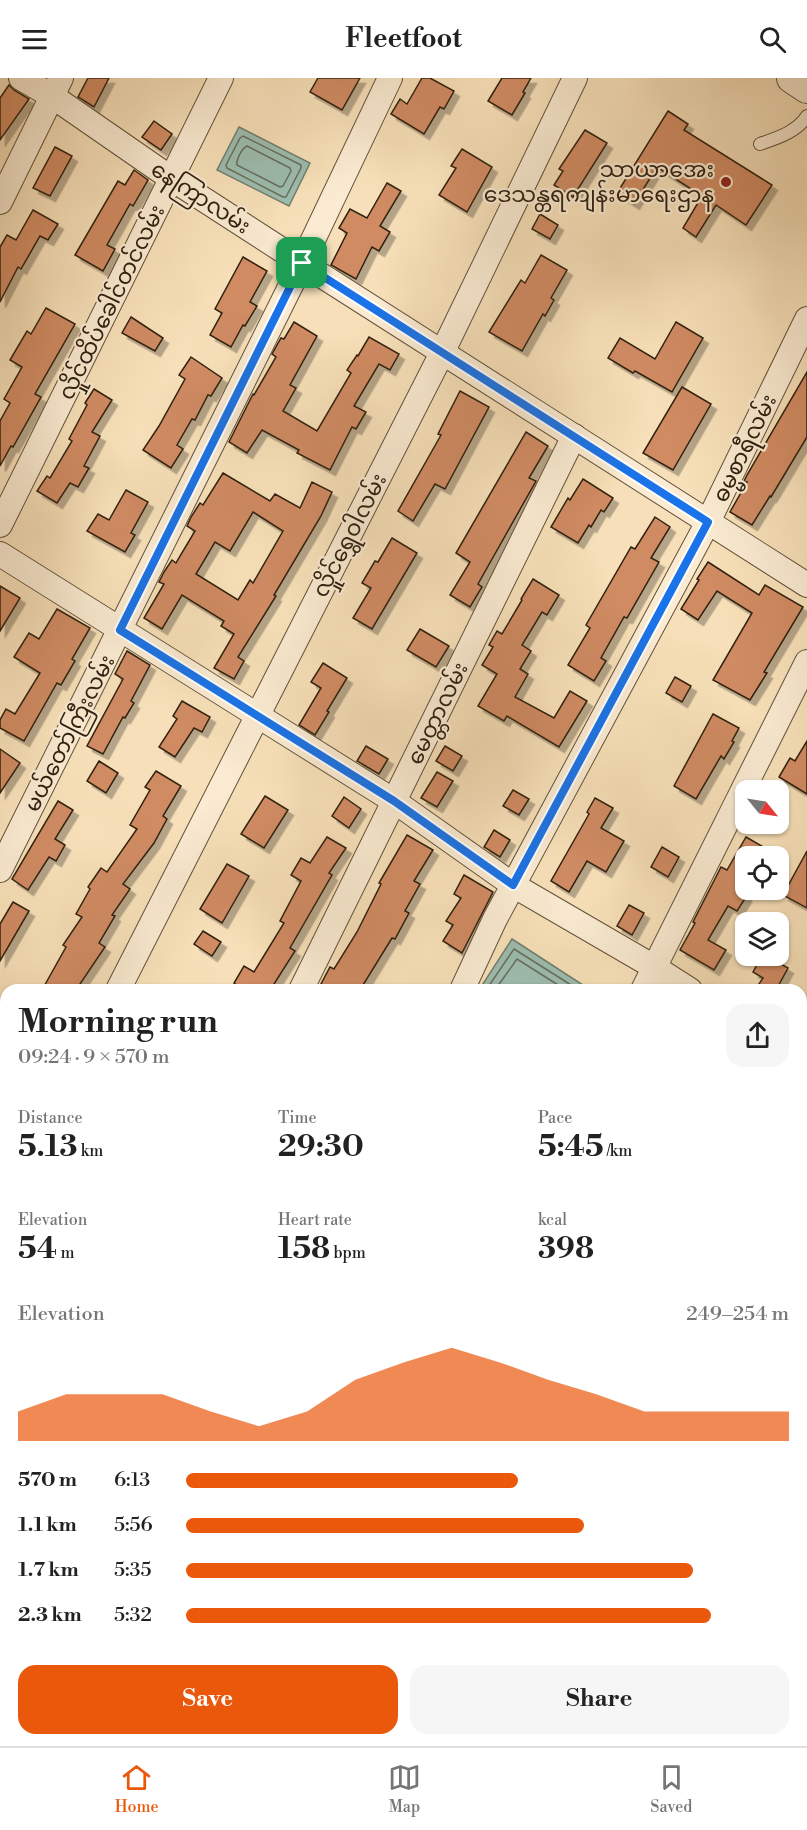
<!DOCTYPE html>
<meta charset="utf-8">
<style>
:root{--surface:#fff;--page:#f6f6f6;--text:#222;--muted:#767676;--line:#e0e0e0;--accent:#ea580c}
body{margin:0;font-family:"Libre Bodoni","Noto Sans Myanmar",serif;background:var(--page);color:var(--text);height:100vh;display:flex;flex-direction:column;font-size:22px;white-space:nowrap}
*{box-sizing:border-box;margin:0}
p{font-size:20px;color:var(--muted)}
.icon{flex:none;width:33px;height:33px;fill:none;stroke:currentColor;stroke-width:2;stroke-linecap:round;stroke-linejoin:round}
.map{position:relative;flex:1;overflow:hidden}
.panel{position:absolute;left:0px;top:906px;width:807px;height:762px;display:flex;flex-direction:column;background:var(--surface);border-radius:18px 18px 0 0;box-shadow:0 2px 4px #0004}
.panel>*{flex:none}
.needle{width:39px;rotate:120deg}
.fabs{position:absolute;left:735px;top:702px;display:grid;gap:12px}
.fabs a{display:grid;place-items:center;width:54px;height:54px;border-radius:12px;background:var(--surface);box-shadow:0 2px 4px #0004;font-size:30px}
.pin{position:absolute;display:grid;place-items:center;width:51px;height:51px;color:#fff;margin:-26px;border-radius:12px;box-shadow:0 3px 9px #0006}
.round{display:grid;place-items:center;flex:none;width:63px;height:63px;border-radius:18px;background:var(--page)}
.head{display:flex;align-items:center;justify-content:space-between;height:102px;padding:0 18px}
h1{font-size:33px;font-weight:700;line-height:45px}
.metrics{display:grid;grid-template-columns:repeat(3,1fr);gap:9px;height:102px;padding:6px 18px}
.metrics div{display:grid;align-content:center}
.metrics b{font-size:30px;font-weight:700}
.metrics small{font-size:16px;font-weight:400}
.metrics p{font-size:16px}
.chart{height:168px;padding:12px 18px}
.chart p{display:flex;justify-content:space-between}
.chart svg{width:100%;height:108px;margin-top:6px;fill:var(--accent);opacity:.7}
.button{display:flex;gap:12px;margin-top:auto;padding:12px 18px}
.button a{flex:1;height:69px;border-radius:18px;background:var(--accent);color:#fff;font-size:24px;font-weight:700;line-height:69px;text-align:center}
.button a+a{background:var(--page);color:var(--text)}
ul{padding:0 18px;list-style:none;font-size:20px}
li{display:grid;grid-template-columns:96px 72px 1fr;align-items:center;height:45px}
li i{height:15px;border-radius:8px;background:var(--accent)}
header{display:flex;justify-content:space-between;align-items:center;height:78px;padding:0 18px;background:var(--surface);font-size:27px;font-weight:700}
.tabs{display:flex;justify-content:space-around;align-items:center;height:84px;border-top:2px solid var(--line);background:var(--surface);font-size:16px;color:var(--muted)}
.tabs a{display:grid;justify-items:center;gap:3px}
.tabs .selected{color:var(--accent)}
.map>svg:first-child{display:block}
.water{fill:#9dbdaf;stroke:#717f6f;stroke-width:1.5}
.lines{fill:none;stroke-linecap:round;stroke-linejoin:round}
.shore{stroke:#666f60;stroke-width:1.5}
.building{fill:#d08b63;stroke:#302110;stroke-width:1.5;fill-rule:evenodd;filter:url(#shadow)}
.service-casing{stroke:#62513a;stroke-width:14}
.minor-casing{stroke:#62513a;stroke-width:26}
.tertiary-casing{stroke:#62513a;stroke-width:32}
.service{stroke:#faebd2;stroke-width:12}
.minor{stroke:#faebd2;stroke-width:24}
.tertiary{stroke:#faebd2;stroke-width:30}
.route-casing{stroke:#fff;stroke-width:12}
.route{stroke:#1a73e8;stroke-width:8}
.poi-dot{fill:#8f2418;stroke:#faebd2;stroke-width:2}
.labels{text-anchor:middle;stroke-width:4.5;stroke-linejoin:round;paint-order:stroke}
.poi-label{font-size:22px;fill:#302110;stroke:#faebd2;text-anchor:end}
.street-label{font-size:22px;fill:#302110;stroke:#faebd2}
</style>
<header><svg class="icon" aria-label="menu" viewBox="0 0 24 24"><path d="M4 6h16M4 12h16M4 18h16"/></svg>Fleetfoot<svg class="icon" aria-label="search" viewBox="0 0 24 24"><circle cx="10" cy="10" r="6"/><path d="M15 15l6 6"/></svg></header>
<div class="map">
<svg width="807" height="1668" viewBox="0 0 807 1668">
<defs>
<filter id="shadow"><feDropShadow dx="5.5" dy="5.5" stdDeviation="0" flood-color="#0004"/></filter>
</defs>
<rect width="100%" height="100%" fill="#f7e0b9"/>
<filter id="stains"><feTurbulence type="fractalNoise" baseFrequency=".00333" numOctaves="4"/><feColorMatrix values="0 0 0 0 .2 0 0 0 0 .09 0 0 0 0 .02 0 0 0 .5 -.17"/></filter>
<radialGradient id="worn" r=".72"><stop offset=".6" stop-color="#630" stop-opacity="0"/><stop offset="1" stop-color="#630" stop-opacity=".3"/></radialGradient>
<g class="water">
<path d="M 239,49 L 310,85 L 289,128 L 217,92 Z"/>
<path d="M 512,861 L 586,909 L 584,912 L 479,912 Z"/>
</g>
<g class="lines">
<g class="shore">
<path d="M 243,58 L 301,87 L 301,90 L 286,119 L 283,119 L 227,90 L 226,87 L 240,60 Z"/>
<path d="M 247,68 L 290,90 L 291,93 L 283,108 L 280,109 L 237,87 C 236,82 242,70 247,68 Z"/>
<path d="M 486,912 L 514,871 L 579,912"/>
<path d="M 495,912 L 517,881 L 566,912"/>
</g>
</g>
<g class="building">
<path d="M 88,0 L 109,0 L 94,29 L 78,19 Z"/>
<path d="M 318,0 L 360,0 L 342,32 L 310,14 Z"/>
<path d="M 422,0 L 430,0 L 454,13 L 444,31 L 440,29 L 424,56 L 391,36 L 400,21 L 407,26 Z"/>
<path d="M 502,0 L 531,0 L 523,14 L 525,15 L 512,37 L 488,23 Z"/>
<path d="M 9,7 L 14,12 L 29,21 L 0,62 L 0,20 Z"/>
<path d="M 668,33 L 688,46 L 684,52 L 772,107 L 746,147 L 716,127 L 696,159 L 683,150 L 702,118 L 657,89 L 634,126 L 617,115 Z"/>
<path d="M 154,43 L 172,56 L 161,72 L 142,59 Z"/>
<path d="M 585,52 L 607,65 L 573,119 L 554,107 L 563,93 L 559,91 Z"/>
<path d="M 55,69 L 72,78 L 50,118 L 33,110 Z"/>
<path d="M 462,71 L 492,89 L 467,134 L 439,117 L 456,90 L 451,88 Z"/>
<path d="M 134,92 L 148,102 L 133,128 L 130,126 L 107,167 L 115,171 L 103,193 L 75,177 L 118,103 L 125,107 Z"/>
<path d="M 387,105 L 401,113 L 380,148 L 390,154 L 379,173 L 372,169 L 356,201 L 331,187 L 347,155 L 339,150 L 350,131 L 367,140 Z"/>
<path d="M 33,132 L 58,146 L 48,162 L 40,158 L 21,191 L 18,189 L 0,224 L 0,169 L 7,157 L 16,162 Z"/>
<path d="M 540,136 L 558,147 L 550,161 L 532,151 Z"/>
<path d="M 541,177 L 567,192 L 551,220 L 554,222 L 545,238 L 543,236 L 522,273 L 489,254 L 521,202 L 525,205 Z"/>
<path d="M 243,179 L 267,193 L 250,224 L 257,228 L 245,248 L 243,247 L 231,269 L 210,257 L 222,235 L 215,231 Z"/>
<path d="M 46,230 L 75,246 L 35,316 L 41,319 L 13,369 L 11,368 L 0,388 L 0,343 L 10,325 L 4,321 L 22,289 L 10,282 L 27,253 L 31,256 Z"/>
<path d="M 131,239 L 163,260 L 155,273 L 122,255 Z"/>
<path d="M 294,244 L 317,258 L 290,307 L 296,310 L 283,333 L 317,353 L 351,295 L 347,292 L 357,277 L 358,278 L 369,259 L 399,276 L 390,292 L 379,286 L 354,328 L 366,334 L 356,351 L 352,349 L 330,392 L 297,375 L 299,372 L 262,352 L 247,375 L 229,364 L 253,316 L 254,317 L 276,279 L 272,276 L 281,260 L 284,261 Z"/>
<path d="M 676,244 L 703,260 L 672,314 L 635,293 L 633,295 L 608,280 L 620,260 L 655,281 Z"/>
<path d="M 191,279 L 222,300 L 211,318 L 208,317 L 195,342 L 192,341 L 177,367 L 183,371 L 171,390 L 143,372 L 159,348 L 185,301 L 179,297 Z"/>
<path d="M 807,294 L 807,359 L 771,419 L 770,418 L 752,447 L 730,434 L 747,404 L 744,403 L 747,397 Z"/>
<path d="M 682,309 L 711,326 L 673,392 L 643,375 Z"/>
<path d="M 94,311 L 112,322 L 92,354 L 100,358 L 84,388 L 89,390 L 78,409 L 70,405 L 57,425 L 37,413 L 47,398 L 50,400 L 72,363 L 69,361 L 87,327 L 85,325 Z"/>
<path d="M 460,313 L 489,329 L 445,411 L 435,406 L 413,443 L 398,433 L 441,357 L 438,356 Z"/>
<path d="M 526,354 L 548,368 L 529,400 L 536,403 L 478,506 L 482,509 L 470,529 L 450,517 L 470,484 L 456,475 Z"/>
<path d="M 223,395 L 270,423 L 275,416 L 300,430 L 312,404 L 332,414 L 321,438 L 274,517 L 276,518 L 238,579 L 244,583 L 234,601 L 214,590 L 234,556 L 221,548 L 224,543 L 182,517 L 162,551 L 144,540 L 164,506 L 159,504 L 164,494 L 172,482 L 176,485 L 195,453 L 187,448 L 191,439 L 200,425 L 203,427 ZM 253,434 L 283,453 L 253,505 L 250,502 L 238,522 L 196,496 L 215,464 L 230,473 Z"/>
<path d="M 583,401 L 613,420 L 604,434 L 601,432 L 591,449 L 589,447 L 578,465 L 551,449 L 568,420 L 570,422 Z"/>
<path d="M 126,412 L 148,424 L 131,455 L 135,457 L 125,474 L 87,453 L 98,436 L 109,442 Z"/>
<path d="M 655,439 L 670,449 L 651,480 L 659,484 L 627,540 L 624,539 L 601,580 L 606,583 L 594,603 L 568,587 L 590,550 L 586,547 L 631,469 L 635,471 Z"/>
<path d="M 392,460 L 417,475 L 372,551 L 353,540 L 371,510 L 362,505 L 375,483 L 378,484 Z"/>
<path d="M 708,484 L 759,517 L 765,507 L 803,529 L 764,594 L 767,595 L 750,622 L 713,602 L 752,535 L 717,513 L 698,542 L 681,531 L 699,502 L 697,501 Z"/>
<path d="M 533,501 L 559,517 L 547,537 L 542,534 L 522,567 L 531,573 L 520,591 L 528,596 L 515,619 L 554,640 L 570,613 L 587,623 L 559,669 L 507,638 L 504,643 L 478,628 L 497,596 L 482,587 L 493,569 L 489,567 L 497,553 L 502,556 L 522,522 L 521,521 Z"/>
<path d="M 0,508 L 20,520 L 0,553 Z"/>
<path d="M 57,531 L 90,550 L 72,581 L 75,583 L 61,607 L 57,605 L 24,663 L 0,650 L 0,642 L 6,631 L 15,636 L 40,595 L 14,579 L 29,555 L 39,561 Z"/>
<path d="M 420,551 L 449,568 L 436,589 L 407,572 Z"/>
<path d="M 127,573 L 150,587 L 131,623 L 134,625 L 125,640 L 123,639 L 103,676 L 87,668 L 123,601 L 115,596 Z"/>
<path d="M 323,585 L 347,600 L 327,633 L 329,634 L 315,657 L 299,647 L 321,610 L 311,604 Z"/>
<path d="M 675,599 L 691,608 L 682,624 L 666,615 Z"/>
<path d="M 182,623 L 210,639 L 202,654 L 194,650 L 175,679 L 159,669 L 177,641 L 173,638 Z"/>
<path d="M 713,636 L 739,650 L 732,663 L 734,664 L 724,681 L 721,678 L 696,721 L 674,708 Z"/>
<path d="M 807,663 L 807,716 L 779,699 L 790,680 L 795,683 Z"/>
<path d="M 366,668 L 388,681 L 379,696 L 357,683 Z"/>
<path d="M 445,668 L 462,678 L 453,693 L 436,683 Z"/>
<path d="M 0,671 L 20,685 L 0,715 Z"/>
<path d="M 99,683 L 118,695 L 106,715 L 87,703 Z"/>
<path d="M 156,693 L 181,708 L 163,738 L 167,741 L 154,765 L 123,806 L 130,811 L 112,837 L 115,838 L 99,865 L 105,869 L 76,912 L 42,912 L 66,869 L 63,867 L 82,839 L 76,836 L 90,811 L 88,809 L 101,790 L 107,794 L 137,751 L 130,747 L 150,712 L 145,709 Z"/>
<path d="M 437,694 L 453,703 L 437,729 L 421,720 Z"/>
<path d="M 513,712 L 529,721 L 519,737 L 503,728 Z"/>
<path d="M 265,718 L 288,732 L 264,770 L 241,756 Z"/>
<path d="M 344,719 L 361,731 L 349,750 L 332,738 Z"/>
<path d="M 595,720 L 613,730 L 601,750 L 624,763 L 606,794 L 587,783 L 569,814 L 551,803 L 589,736 L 587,734 Z"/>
<path d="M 58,723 L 73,732 L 55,761 L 65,767 L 56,783 L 49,779 L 28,812 L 12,801 Z"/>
<path d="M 494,752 L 510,762 L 500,779 L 484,769 Z"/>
<path d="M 407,757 L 433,772 L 414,803 L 420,806 L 405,833 L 409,835 L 395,861 L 392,860 L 360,912 L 332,912 L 321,906 L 330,889 L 334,891 L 357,854 L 381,806 L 379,805 Z"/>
<path d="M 327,759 L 346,770 L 329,795 L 332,797 L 290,870 L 295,873 L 274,906 L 283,912 L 243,912 L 234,905 L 244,888 L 254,894 L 284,845 L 280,843 L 301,803 L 291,797 L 301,780 L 310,785 Z"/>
<path d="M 746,759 L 779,778 L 746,778 L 746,819 L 737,833 L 728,828 L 708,862 L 726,872 L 714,892 L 680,872 L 695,845 L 693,844 L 721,789 L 727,792 Z"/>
<path d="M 662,769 L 679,779 L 668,799 L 651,789 Z"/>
<path d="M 807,773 L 807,830 L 783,817 Z"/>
<path d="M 227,786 L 249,798 L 222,845 L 200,831 Z"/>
<path d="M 464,797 L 493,814 L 462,875 L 443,863 L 453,847 L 446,843 L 461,820 L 454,816 Z"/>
<path d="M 13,824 L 29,833 L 0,883 L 0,846 Z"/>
<path d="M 629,827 L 644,835 L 632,857 L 617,848 Z"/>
<path d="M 203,853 L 221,864 L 212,878 L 194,866 Z"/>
<path d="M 762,878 L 767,878 L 788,890 L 776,912 L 755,912 L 763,900 L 753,894 Z"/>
</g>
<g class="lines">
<g class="service-casing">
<path id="service" d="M 760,66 C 777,60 797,54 807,38"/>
</g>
<g class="minor-casing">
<g id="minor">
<path d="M 21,0 L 52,18 L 172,101 L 302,185 L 807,507"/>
<path d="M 0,124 L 61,0"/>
<path d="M 0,447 L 221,0"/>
<path d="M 0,476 L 394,723 L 513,807 L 654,889 L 690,912"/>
<path d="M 0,792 L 302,185 L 390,0"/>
<path d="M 118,912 L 442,275 L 575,0"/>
<path d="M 301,912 L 574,358"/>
<path d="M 462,912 L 495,841 L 708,444 L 807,241"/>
<path d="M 643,912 L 807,584"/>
<path d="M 0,949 L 6,953"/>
<path d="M 801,953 L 807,941"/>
<path d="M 801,983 L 807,986"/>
<path d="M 0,1150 L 6,1138"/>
<path d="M 801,1312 L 807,1300"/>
<path d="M 801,1457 L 807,1461"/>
<path d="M 446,1668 L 449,1662"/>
<path d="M 623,1668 L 626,1662"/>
<path d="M 806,1668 L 807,1666"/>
</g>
</g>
<g class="tertiary-casing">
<path id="tertiary" d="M 792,0 L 807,10"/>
</g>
<use href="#service" class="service"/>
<use href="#minor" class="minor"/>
<use href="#tertiary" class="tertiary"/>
</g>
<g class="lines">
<g class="route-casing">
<path id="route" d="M 302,185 L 708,444 L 513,807 L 394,723 L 120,552 Z"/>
</g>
<use href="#route" class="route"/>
</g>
<circle class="poi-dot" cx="726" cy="104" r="6"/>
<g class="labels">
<g class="poi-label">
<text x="714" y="99">သာယာအေး<tspan x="714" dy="25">ဒေသန္တရကျန်းမာရေးဌာန</tspan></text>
</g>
<g class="street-label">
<text transform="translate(201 119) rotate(33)" y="8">နေကြာလမ်း</text>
<text transform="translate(111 224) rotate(-64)" y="8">လှိုင်ထိပ်ခေါင်တင်လမ်း</text>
<text transform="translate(744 370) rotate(-64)" y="8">ဓမ္မစာရီလမ်း</text>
<text transform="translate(349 457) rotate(-63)" y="8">လှိုင်ရွှေဝါလမ်း</text>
<text transform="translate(437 635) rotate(-64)" y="8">မေတ္တာလမ်း</text>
<text transform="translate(69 655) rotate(-63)" y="8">မယ်တော်ကြီးလမ်း</text>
</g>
</g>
<rect width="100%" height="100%" filter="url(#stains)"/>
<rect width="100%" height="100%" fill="url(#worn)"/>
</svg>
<div class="fabs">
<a><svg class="needle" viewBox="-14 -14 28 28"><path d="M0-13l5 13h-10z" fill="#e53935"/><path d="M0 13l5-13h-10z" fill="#767676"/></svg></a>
<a><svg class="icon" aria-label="locate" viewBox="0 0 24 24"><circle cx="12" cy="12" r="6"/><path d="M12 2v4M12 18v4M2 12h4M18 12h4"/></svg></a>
<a><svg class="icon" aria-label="layers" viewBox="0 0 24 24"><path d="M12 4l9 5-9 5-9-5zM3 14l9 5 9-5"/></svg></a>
</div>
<div class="pin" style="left:302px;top:185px;background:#1e9e55"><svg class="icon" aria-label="arrive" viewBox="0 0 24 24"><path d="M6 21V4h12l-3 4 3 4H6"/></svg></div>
<section class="panel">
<div class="head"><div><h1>Morning run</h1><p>09:24 · 9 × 570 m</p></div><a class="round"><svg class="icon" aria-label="share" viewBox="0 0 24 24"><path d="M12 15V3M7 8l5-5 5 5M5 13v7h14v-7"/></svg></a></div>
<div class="metrics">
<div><p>Distance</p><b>5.13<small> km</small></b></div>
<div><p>Time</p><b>29:30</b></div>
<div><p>Pace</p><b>5:45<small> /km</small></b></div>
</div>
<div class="metrics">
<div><p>Elevation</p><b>54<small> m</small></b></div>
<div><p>Heart rate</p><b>158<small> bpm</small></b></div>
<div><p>kcal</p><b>398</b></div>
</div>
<div class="chart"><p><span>Elevation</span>249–254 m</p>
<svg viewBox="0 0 160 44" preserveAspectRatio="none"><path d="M0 44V32L10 25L20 25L30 25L40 32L50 38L60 32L70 19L80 12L90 6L100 12L110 19L120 25L130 32L140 32L150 32L160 32V44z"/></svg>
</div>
<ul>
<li><b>570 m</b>6:13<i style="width:55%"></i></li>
<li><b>1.1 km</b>5:56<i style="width:66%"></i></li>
<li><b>1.7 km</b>5:35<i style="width:84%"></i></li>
<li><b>2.3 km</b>5:32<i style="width:87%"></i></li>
</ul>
<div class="button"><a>Save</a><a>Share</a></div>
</section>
</div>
<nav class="tabs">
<a class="selected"><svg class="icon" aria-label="home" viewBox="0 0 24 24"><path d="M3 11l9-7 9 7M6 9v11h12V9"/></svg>Home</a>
<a><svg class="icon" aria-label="map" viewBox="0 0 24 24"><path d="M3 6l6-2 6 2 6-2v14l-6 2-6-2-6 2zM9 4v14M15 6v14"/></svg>Map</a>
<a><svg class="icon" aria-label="saved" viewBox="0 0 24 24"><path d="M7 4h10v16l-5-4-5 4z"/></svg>Saved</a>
</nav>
